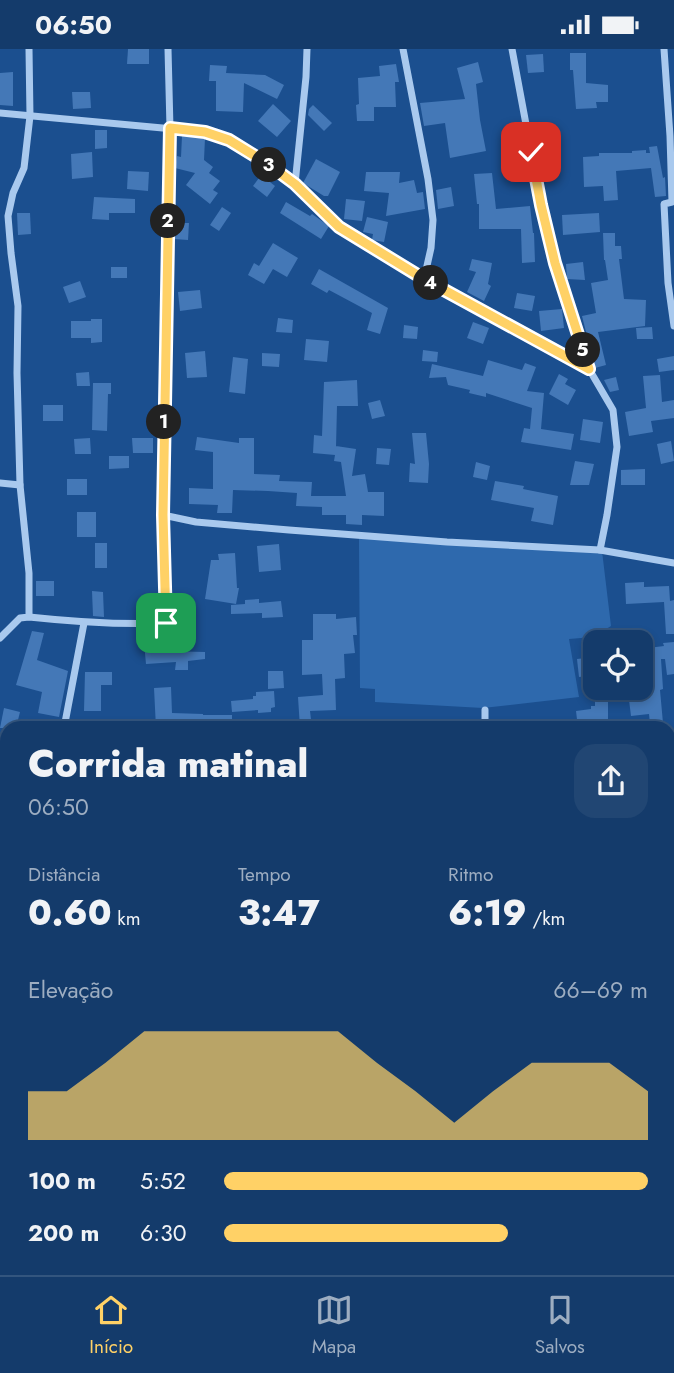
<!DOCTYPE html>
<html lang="pt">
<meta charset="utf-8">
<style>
:root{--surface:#143b6b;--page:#214673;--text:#f1f3f6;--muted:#9dadc1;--line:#33557e;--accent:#ffd166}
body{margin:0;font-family:Jost,sans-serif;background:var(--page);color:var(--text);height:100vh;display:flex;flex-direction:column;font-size:26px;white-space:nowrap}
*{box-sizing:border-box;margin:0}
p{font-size:23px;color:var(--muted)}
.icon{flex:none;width:38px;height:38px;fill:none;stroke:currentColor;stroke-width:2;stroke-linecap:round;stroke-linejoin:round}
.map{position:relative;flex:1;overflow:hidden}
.sheet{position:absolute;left:0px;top:672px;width:676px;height:555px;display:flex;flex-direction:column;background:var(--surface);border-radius:21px 21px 0 0;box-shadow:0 4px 10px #0003,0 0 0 2px var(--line)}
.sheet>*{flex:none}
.buttons{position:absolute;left:583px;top:581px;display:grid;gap:14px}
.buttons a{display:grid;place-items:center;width:70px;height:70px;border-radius:14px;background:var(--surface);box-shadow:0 4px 10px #0003,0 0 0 2px var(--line);font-size:35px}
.pin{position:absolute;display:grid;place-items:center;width:60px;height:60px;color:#fff;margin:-30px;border-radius:14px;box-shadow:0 4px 10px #0006}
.km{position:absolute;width:35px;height:35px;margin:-18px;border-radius:50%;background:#222;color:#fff;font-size:19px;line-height:35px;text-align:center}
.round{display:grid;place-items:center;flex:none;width:74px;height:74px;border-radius:21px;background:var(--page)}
.headline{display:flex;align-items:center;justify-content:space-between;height:119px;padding:0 28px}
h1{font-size:38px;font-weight:800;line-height:52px}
.stats{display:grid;grid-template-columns:repeat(3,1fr);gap:10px;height:119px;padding:7px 28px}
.stats div{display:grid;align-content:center}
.stats b{font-size:35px;font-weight:800}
.stats small{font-size:19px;font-weight:400}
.stats p{font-size:19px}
.chart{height:196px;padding:14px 28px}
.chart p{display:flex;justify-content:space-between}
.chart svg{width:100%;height:126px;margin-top:7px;fill:var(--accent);opacity:.7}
ul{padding:0 28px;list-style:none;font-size:23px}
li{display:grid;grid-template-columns:112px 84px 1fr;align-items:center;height:52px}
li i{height:18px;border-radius:9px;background:var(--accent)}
.status{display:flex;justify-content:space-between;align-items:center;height:49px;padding:0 35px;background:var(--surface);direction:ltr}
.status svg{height:19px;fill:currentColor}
.dock{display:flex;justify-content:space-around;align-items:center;height:98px;border-top:2px solid var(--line);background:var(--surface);font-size:19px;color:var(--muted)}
.dock a{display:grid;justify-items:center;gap:4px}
.dock .selected{color:var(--accent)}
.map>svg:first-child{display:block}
.green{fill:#2e69ad}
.building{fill:#4478b7}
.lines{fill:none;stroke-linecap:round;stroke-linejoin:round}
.minor{stroke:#a9c9ee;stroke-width:7}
.route-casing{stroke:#fff;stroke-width:14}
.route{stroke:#ffd166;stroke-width:9}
</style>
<div class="status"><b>06:50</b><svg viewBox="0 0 49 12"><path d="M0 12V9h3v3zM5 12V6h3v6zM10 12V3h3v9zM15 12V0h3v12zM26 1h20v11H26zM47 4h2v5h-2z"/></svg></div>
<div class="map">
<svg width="674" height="1226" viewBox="0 0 674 1226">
<rect width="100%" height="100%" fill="#1b4f8f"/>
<path class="green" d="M 359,489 L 602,502 L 611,577 L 593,588 L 569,590 L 579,648 L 483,659 L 375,653 L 375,640 L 360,639 Z"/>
<g class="building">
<path d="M 128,0 L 149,0 L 149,15 L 127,15 Z"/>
<path d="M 570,4 L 586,4 L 586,34 L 608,36 L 608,53 L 596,53 L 597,59 L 576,60 L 573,21 L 570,21 Z"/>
<path d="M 543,5 L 544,23 L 528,24 L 526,6 Z"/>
<path d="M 478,13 L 483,33 L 476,35 L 480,71 L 486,102 L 450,109 L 445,74 L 424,77 L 420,54 L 465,50 L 457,19 Z"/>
<path d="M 396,15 L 399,33 L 395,33 L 396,58 L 374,58 L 374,72 L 357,72 L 356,56 L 359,55 L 358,29 L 380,27 L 379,17 Z"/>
<path d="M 210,16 L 227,17 L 226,24 L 265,26 L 284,36 L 277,50 L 244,34 L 243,63 L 216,62 L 216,32 L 209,32 Z"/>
<path d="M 13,23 L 13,57 L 0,56 L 0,24 Z"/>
<path d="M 72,43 L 90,43 L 91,59 L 73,60 Z"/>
<path d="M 273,55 L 291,72 L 277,88 L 258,72 Z"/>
<path d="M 313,56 L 332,74 L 324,82 L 308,66 L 309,60 Z"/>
<path d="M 95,81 L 107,81 L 107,99 L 95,100 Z"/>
<path d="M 182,87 L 205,89 L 204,111 L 213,118 L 209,124 L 220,132 L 213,141 L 218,144 L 210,155 L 186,136 L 195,124 L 175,119 L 177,107 L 181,108 Z"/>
<path d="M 657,97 L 663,129 L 665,128 L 666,147 L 655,148 L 651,119 L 616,122 L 618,151 L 604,152 L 603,137 L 584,138 L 583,108 L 599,107 L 599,104 L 632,104 L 632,102 L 646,101 L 646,104 L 650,104 L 649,98 Z"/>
<path d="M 92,103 L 93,128 L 72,130 L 71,105 Z"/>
<path d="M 316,110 L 340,123 L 328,147 L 324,147 L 303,134 Z"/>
<path d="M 128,122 L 149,123 L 148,142 L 127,140 Z"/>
<path d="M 366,123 L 400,123 L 399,134 L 414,131 L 417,144 L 423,143 L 425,160 L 386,167 L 389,144 L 364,142 Z"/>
<path d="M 492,124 L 496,160 L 530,157 L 533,184 L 534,184 L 535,213 L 522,214 L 521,180 L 479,180 L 479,155 L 477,155 L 474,125 Z"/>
<path d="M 261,126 L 275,137 L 267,148 L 253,137 Z"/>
<path d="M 451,138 L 454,157 L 438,160 L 436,141 Z"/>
<path d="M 94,148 L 135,150 L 135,164 L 109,164 L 109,171 L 92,170 Z"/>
<path d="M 346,150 L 365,152 L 362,172 L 344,170 Z"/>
<path d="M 286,153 L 310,167 L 312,165 L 329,177 L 321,190 L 280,164 Z"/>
<path d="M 222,158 L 231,164 L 219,182 L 210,176 Z"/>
<path d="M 17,164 L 30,164 L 31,185 L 18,186 Z"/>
<path d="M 599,164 L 600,183 L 563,186 L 562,166 Z"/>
<path d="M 367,168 L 388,173 L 384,193 L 372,191 L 373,185 L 363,183 Z"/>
<path d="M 174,174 L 189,174 L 188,191 L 174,190 Z"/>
<path d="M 603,184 L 615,184 L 615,197 L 621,197 L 622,210 L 619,210 L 624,250 L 646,251 L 645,277 L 598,283 L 606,316 L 595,319 L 582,267 L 596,264 L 591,234 L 608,231 L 605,211 L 604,211 Z"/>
<path d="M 273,194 L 298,209 L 287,228 L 273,220 L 264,235 L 248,226 L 254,214 L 259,217 Z"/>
<path d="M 472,210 L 492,214 L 488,235 L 491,237 L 484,252 L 467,243 L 476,223 L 469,221 Z"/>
<path d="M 583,213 L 585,231 L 567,230 L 566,215 Z"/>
<rect x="111" y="218" width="16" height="11"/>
<path d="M 319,220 L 388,259 L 380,285 L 367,281 L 372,264 L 329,241 L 327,244 L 311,235 Z"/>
<path d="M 80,232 L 86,248 L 69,254 L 63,238 Z"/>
<path d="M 200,241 L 202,259 L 180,262 L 178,243 Z"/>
<path d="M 517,244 L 535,247 L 532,262 L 514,259 Z"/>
<path d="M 562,260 L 564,279 L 541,282 L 539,262 Z"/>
<path d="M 278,269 L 293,271 L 292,284 L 276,283 Z"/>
<path d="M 91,270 L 102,270 L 102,293 L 91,294 L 91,289 L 71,289 L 71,272 L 91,272 Z"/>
<path d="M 473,273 L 489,279 L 483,295 L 467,289 Z"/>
<path d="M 404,276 L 418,278 L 417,290 L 403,289 Z"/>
<path d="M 652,278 L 653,290 L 637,290 L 636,279 Z"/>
<path d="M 306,290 L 329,292 L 327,313 L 304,311 Z"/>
<path d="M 423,301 L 438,303 L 437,313 L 422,312 Z"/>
<path d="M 205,302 L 207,328 L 187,329 L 185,304 Z"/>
<path d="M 262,304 L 280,305 L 279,318 L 262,317 Z"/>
<path d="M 674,307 L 674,321 L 659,323 L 657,310 Z"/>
<path d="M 233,308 L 248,310 L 245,345 L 229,343 Z"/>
<path d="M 488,311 L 522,321 L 525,314 L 536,318 L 527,342 L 544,344 L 541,380 L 574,385 L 571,401 L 521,393 L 524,379 L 530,380 L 532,359 L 486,344 L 486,348 L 469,344 L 470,341 L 448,336 L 446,328 L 429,329 L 432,315 L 483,327 Z"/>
<path d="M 89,323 L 90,337 L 77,337 L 76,324 Z"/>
<path d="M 559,325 L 568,330 L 565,335 L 576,341 L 568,356 L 549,345 Z"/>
<path d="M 660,326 L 662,353 L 674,351 L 674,369 L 651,372 L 653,383 L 629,387 L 625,363 L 646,359 L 643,327 Z"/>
<path d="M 616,328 L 619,341 L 610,343 L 604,331 Z"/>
<path d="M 357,331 L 358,357 L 337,357 L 336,398 L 336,397 L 356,400 L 352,427 L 365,425 L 368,443 L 384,443 L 384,467 L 362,466 L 362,476 L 346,475 L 346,466 L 322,466 L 322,458 L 296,457 L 297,444 L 268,442 L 233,441 L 232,464 L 217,464 L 218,456 L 189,455 L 189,439 L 213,440 L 213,403 L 195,401 L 197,388 L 239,394 L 239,389 L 254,389 L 254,425 L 280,426 L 279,432 L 312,433 L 311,447 L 346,447 L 341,413 L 334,412 L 335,406 L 313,404 L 314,386 L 322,387 L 324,333 Z"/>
<path d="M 93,334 L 111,334 L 111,345 L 108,345 L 107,382 L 92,381 Z"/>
<path d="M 380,351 L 385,367 L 372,370 L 368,354 Z"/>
<rect x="43" y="356" width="20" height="16"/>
<path d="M 583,370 L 603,373 L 600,394 L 580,391 Z"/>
<path d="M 412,384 L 426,384 L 429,415 L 428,434 L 409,433 L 410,414 L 415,415 Z"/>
<path d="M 90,389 L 91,405 L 75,405 L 74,390 Z"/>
<path d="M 132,389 L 153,389 L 153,404 L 133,404 Z"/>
<path d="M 671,392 L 674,412 L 661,415 L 657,395 Z"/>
<path d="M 377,399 L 391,400 L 389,416 L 376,415 Z"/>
<path d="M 109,407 L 129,407 L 129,419 L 109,420 Z"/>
<path d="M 575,412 L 594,415 L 589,436 L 570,436 Z"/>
<path d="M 476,413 L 490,417 L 487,431 L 473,428 Z"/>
<path d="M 645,420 L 645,436 L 621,436 L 621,421 Z"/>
<rect x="67" y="430" width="20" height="16"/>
<path d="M 495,432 L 524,437 L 523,440 L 558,447 L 553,476 L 531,472 L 534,459 L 491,451 Z"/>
<rect x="77" y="463" width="19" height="25"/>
<rect x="95" y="494" width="12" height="25"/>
<path d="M 279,495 L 281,521 L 259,523 L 257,497 Z"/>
<path d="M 235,504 L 237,539 L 239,539 L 236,555 L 205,550 L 211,511 L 219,511 L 218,505 Z"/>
<rect x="36" y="532" width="18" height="15"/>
<path d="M 644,533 L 644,538 L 669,537 L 670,552 L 674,551 L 674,585 L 666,585 L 664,553 L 626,555 L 625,534 Z"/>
<path d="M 92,542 L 103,543 L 104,568 L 93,567 Z"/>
<path d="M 259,550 L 259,554 L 281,552 L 283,568 L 262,569 L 262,564 L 231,565 L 231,556 L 245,555 L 245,551 Z"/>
<path d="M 313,565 L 336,565 L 336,570 L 356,568 L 357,586 L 353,586 L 355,604 L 344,605 L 345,629 L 335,630 L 336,661 L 310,662 L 312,679 L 300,679 L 298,648 L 323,646 L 322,625 L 302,626 L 302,591 L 313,591 Z"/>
<path d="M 32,582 L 44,584 L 37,611 L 68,622 L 59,668 L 38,664 L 42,643 L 16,636 Z"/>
<path d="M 165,593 L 165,602 L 205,603 L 205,610 L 188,612 L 188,621 L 175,621 L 176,613 L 146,615 L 144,594 Z"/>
<path d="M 674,593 L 674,625 L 667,626 L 665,610 L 661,610 L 663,640 L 660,641 L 663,674 L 650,675 L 649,665 L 631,667 L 629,651 L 649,649 L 646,612 L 640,613 L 640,600 L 664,597 L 663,594 Z"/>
<path d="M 595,608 L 595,626 L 579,628 L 577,610 Z"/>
<path d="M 268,622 L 283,622 L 284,639 L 268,640 Z"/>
<path d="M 85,623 L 112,623 L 112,636 L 101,636 L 101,662 L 84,662 Z"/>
<path d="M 171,638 L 172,664 L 203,665 L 203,666 L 232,666 L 232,677 L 184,676 L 184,679 L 156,679 L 154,639 Z"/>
<path d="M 274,642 L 275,658 L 271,659 L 271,663 L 258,664 L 258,661 L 232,663 L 231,652 L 253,650 L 253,647 L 256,647 L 256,643 Z"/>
<path d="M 595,643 L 608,643 L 608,670 L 591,672 L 591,678 L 578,679 L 576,662 L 591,660 L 591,657 L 595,657 Z"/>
<path d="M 4,659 L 20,663 L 16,679 L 0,679 Z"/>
</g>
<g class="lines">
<g class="minor">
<path d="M 403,0 L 428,130 L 433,171 L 431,199 L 424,230"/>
<path d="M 512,0 L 541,156 L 555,214 L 589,320"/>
<path d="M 664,0 L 670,87 L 672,153 L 664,155 L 668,234 L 674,277"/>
<path d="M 0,64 L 206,83 L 229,91 L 268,115 L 295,135 L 339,178 L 424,230 L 589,320 L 613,361 L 617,398 L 607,466 L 600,501"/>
<path d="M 295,135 L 306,28 L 307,0"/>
<path d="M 0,434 L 20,436"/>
<path d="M 163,466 L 196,473 L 289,481 L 447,493 L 600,501 L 674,514"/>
<path d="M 29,568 C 75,573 120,576 166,574 L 163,466 L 170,79 L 168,0"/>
<path d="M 0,589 L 20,569 L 29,568 L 29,524 L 20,436 L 17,324 L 18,257 L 11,204 L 8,167 L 13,144 L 24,119 L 30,67 L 29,0"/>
<path d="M 64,679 L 84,574"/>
<path d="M 485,679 L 485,661"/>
<path d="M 668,745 L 674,743"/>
<path d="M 668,870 L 674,869"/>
<path d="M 0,925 L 7,924"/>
<path d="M 668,966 L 674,965"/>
<path d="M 0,1096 L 7,1094"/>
<path d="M 668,1100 L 674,1100"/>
<path d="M 668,1216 L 674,1214"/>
<path d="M 287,1226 L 287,1220"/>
<path d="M 638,1226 L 657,1220"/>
</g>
</g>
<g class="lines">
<g class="route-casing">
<path id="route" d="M 166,574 L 163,466 L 170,79 L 205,83 L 229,91 L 268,115 L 295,135 L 339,178 L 424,230 L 589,320 L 555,214 L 541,156 L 531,103"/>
</g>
<use href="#route" class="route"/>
</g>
</svg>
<div class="buttons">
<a><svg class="icon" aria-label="locate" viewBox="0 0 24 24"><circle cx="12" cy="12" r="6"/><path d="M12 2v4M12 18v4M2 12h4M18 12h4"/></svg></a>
</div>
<div class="pin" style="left:166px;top:574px;background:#1e9e55"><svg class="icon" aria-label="arrive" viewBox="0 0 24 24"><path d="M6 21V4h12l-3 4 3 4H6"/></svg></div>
<div class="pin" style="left:531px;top:103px;background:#d93025"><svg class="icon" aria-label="check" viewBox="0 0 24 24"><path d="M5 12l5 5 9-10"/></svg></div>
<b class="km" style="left:164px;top:373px">1</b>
<b class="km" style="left:168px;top:172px">2</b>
<b class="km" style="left:269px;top:116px">3</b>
<b class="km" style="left:431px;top:234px">4</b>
<b class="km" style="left:583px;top:301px">5</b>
<section class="sheet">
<div class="headline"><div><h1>Corrida matinal</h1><p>06:50</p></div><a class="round"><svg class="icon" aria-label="share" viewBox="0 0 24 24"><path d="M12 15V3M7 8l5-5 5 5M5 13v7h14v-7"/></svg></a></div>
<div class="stats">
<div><p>Distância</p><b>0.60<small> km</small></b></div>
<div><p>Tempo</p><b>3:47</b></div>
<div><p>Ritmo</p><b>6:19<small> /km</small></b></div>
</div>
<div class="chart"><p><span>Elevação</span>66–69 m</p>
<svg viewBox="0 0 160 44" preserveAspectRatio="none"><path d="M0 44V27L10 27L20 17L30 6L40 6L50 6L60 6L70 6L80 6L90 17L100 27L110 38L120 27L130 17L140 17L150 17L160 27V44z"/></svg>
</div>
<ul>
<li><b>100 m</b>5:52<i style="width:100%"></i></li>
<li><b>200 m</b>6:30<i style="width:67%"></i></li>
</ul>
</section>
</div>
<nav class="dock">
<a class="selected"><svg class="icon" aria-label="home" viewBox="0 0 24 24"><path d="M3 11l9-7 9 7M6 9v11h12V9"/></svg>Início</a>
<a><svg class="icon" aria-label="map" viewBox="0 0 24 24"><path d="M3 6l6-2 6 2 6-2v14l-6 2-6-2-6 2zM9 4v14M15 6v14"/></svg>Mapa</a>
<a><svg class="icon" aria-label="saved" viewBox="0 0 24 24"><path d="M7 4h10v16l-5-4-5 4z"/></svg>Salvos</a>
</nav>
